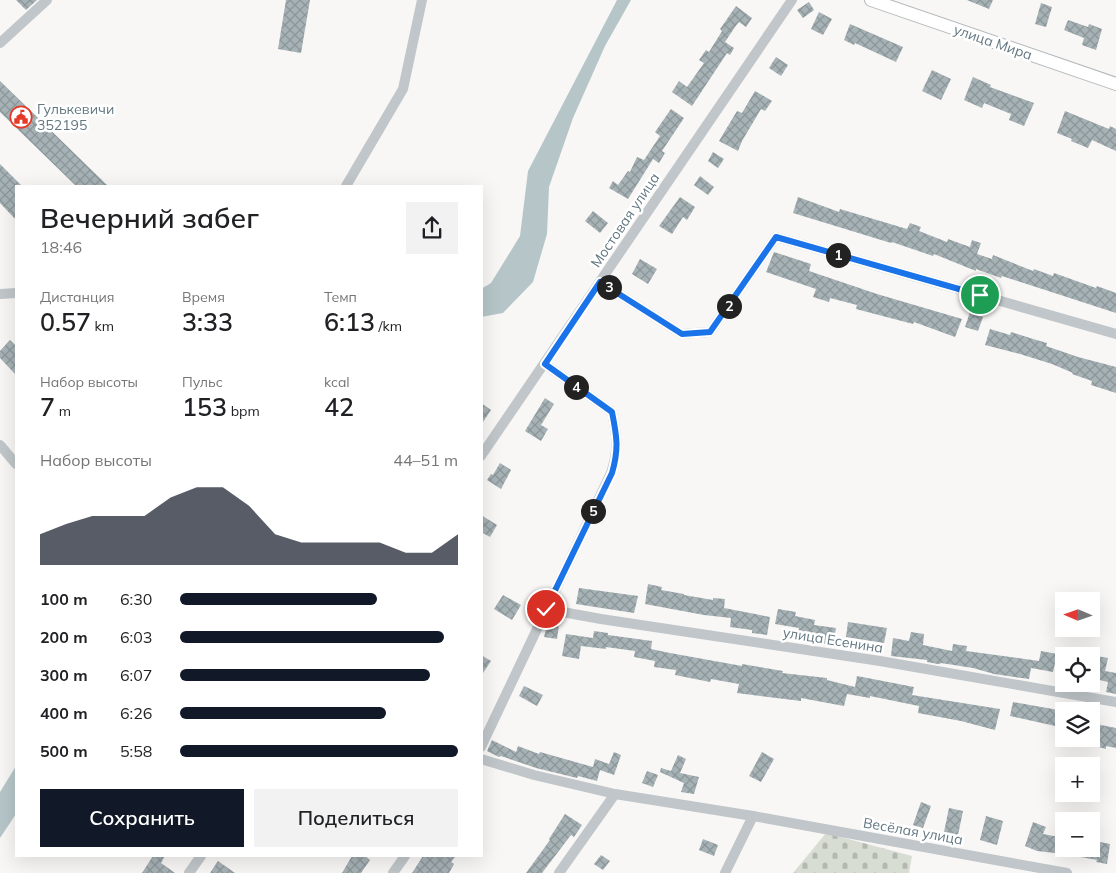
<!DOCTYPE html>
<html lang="ru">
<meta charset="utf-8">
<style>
:root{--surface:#fff;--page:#f2f2f2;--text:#202124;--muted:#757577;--accent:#111827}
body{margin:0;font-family:Mulish,sans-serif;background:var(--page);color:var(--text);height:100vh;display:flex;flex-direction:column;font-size:19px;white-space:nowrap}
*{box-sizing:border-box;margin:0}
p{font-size:16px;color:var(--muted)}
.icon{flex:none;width:28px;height:28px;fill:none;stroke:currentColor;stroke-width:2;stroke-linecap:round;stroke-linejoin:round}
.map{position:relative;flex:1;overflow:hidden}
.side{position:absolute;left:15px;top:185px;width:468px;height:672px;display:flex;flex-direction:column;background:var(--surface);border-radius:0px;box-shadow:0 5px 20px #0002}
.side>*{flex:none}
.needle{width:32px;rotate:272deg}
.buttons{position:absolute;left:1055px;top:592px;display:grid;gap:10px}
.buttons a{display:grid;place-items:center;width:45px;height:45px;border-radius:0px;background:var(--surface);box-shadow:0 5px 20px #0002;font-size:25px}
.pin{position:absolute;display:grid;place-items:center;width:42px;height:42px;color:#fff;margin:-21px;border:2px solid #fff;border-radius:50%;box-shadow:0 1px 5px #0007}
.km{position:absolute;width:25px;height:25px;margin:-12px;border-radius:50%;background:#222;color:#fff;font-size:14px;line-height:25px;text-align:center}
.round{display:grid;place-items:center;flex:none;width:52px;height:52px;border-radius:0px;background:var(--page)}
.headline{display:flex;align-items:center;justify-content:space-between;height:85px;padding:0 25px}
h1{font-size:28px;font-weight:600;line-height:38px}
.stats{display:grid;grid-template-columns:repeat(3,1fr);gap:8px;height:85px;padding:5px 25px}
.stats div{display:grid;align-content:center}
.stats b{font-size:25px;font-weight:600}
.stats small{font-size:14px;font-weight:400}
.stats p{font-size:14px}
.chart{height:140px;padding:10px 25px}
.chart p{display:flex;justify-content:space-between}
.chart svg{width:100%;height:90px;margin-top:5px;fill:var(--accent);opacity:.7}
.action{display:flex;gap:10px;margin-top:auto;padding:10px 25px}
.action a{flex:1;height:58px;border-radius:0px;background:var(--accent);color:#fff;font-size:20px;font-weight:600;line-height:58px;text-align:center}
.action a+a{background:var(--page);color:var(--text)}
ul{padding:0 25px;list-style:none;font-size:16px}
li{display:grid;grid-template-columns:80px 60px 1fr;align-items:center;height:38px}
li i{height:12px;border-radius:6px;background:var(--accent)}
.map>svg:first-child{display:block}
.cemetery{fill:url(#cemetery-stones)}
.water{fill:#b6c6c8}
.building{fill:url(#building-cross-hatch)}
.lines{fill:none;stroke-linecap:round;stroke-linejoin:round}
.major-casing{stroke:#b2b8bb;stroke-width:14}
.minor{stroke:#c0c6c9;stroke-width:10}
.major{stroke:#fff;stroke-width:12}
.route-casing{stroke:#fff;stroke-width:10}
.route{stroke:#1a73e8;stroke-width:6}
.labels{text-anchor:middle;stroke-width:5;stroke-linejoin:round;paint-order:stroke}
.street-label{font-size:14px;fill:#627780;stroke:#fff}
.poi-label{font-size:14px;fill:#627780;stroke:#fff;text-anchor:start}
</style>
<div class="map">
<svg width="1116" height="873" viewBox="0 0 1116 873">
<defs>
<pattern id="cemetery-stones" width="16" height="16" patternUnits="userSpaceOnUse" patternTransform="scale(1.25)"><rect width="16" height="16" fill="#d8ddd4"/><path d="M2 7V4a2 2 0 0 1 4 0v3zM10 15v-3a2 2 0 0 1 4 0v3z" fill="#b3b8b1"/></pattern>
<pattern id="building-cross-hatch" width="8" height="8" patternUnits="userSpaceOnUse" patternTransform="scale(1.25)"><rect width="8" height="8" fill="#a7b2b6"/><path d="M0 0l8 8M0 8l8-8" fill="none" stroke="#8b9699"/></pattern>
</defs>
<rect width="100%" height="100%" fill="#f8f7f5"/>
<path class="cemetery" d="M 826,833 L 912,856 L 909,873 L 793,873 Z"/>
<g class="water">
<path d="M 617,0 L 631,0 L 605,46 L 573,118 L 549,187 L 547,234 L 533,282 L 503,313 L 481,317 L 481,289 L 491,283 L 520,236 L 528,171 Z"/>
<path d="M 16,766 L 16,814 L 0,838 L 0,792 Z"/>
</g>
<g class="building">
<path d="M 16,0 L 37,0 L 26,10 Z"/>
<path d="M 286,0 L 310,0 L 301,53 L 278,49 Z"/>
<path d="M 967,0 L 993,0 L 989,9 Z"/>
<path d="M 809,2 L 814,10 L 803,18 L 797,10 Z"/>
<path d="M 1041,3 L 1052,7 L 1046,27 L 1035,24 Z"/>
<path d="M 736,6 L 752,18 L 746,27 L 739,22 L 735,27 L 725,42 L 734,48 L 730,55 L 727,53 L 692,106 L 672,92 L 679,81 L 687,87 L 704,63 L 699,60 L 706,50 L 709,52 L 722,31 L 720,29 Z"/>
<path d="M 819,12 L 832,19 L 823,35 L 811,29 Z"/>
<path d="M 1068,20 L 1088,27 L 1089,24 L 1102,29 L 1096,50 L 1082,45 L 1084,38 L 1064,30 Z"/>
<path d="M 850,24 L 903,47 L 896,62 L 855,43 L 854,45 L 844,40 Z"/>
<path d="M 776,57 L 788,65 L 781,76 L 769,68 Z"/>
<path d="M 932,70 L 951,79 L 941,100 L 922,91 Z"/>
<path d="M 973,77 L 991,85 L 990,87 L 1034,103 L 1024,126 L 1009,120 L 1011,114 L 984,103 L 982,108 L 964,100 Z"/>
<path d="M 0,81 L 108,186 L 76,186 L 0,112 Z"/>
<path d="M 755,91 L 772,101 L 765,111 L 761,109 L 742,141 L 738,151 L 719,141 L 737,111 L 742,113 Z"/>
<path d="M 671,109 L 684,118 L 662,151 L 665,153 L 659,163 L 653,159 L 628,199 L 609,188 L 613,181 L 618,185 L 628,171 L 630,172 L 637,157 L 644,160 L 660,136 L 655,132 Z"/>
<path d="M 1065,111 L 1109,129 L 1110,126 L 1116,129 L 1116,151 L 1092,140 L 1088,148 L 1071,141 L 1072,139 L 1057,133 Z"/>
<path d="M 713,152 L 724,159 L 718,168 L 708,161 Z"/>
<path d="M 0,164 L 22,186 L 16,186 L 16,220 L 0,203 Z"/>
<path d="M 700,176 L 714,187 L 708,195 L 694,185 Z"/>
<path d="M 680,197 L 695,207 L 687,220 L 683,217 L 672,234 L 659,226 Z"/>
<path d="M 798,197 L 839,212 L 840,209 L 907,229 L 910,223 L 921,227 L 919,231 L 947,242 L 948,239 L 970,247 L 972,240 L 981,243 L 977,254 L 992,259 L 993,255 L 1033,271 L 1034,269 L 1053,276 L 1054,273 L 1096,288 L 1097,286 L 1116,293 L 1116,313 L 1002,276 L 1001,278 L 976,269 L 976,271 L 934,254 L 933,256 L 892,242 L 891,243 L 793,213 Z"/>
<path d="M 593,211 L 608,223 L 600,233 L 585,221 Z"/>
<path d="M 774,252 L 811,264 L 809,271 L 877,294 L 962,319 L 955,337 L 914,322 L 913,324 L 856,309 L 857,305 L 830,298 L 829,302 L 813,297 L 816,289 L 766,272 Z"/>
<path d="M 640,259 L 657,269 L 648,284 L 632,274 Z"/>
<path d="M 970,312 L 983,317 L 978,331 L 965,327 Z"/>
<path d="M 990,329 L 1010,335 L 1011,332 L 1033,339 L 1047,343 L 1046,346 L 1078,357 L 1116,367 L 1116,393 L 1091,385 L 1092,381 L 1072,374 L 1073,373 L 1052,364 L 1020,354 L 985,345 Z"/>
<path d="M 10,340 L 16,346 L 16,375 L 0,358 L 0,351 Z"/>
<path d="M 545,398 L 554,404 L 541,425 L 548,429 L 541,441 L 525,431 Z"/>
<path d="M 481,403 L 491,410 L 481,425 Z"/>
<path d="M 500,463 L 511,470 L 501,489 L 487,480 L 491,474 L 493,475 Z"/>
<path d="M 481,515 L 497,525 L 490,537 L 481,532 Z"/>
<path d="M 648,584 L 662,587 L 661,590 L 684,594 L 684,595 L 713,600 L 713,598 L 725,599 L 724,608 L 770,617 L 767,635 L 752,633 L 752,630 L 730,627 L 731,618 L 704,615 L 645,604 Z"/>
<path d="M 579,588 L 638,596 L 634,613 L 576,604 Z"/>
<path d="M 503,595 L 521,605 L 512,620 L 494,609 Z"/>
<path d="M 778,609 L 796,612 L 795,616 L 815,620 L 814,625 L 836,628 L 833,645 L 797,639 L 799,628 L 775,624 Z"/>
<path d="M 548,622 L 559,624 L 557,639 L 544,637 Z"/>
<path d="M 848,622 L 887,628 L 884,643 L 846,637 Z"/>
<path d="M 594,631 L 608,633 L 608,635 L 652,641 L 651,649 L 670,653 L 742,666 L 742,664 L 783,671 L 782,673 L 827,678 L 827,680 L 855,687 L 857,676 L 914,687 L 912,695 L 1000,709 L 995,730 L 961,721 L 918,713 L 919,706 L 870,696 L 870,698 L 847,694 L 844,706 L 801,698 L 801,701 L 737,693 L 739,684 L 711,679 L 710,682 L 675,675 L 676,670 L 654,667 L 655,661 L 634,657 L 635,651 L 606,647 L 606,649 L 581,646 L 579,659 L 562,656 L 566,634 L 593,638 Z"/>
<path d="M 911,632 L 924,634 L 923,645 L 952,651 L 953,644 L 967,646 L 966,651 L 1039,661 L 1041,651 L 1057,654 L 1053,672 L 1031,668 L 1029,679 L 994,674 L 973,668 L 941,663 L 940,664 L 938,664 L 927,662 L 927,660 L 891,656 L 893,638 L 909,641 Z"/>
<path d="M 481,655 L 491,661 L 481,676 Z"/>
<path d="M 1091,655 L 1108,658 L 1105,671 L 1116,673 L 1116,694 L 1106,692 L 1108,682 L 1091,678 Z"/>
<path d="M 524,686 L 543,695 L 537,706 L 519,696 Z"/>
<path d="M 1013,702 L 1064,711 L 1064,728 L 1010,716 Z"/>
<path d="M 1091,723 L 1116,728 L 1116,748 L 1106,746 L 1106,749 L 1091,745 Z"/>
<path d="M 492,740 L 516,752 L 518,746 L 539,754 L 540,752 L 593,767 L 595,759 L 609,764 L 614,752 L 621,755 L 614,775 L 600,770 L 597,781 L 578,776 L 577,778 L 536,768 L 501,756 L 499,757 L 487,751 Z"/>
<path d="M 762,752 L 774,759 L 761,782 L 749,776 Z"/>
<path d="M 678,755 L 686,759 L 680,773 L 699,777 L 694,794 L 681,792 L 684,783 L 660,772 L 661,768 L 671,771 Z"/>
<path d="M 647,771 L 658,775 L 653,787 L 642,783 Z"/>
<path d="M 921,802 L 931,806 L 923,828 L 913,825 Z"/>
<path d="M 949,808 L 963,811 L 958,835 L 944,832 Z"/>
<path d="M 565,814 L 582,825 L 574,837 L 571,835 L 542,873 L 526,873 L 550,840 L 549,839 Z"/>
<path d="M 986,816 L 1003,821 L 997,845 L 980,840 Z"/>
<path d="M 1033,822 L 1046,827 L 1043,834 L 1064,838 L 1064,849 L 1099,849 L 1100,842 L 1110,844 L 1107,864 L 1096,862 L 1097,860 L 1064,854 L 1037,851 L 1025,846 Z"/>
<path d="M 703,839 L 718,845 L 714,856 L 699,850 Z"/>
<path d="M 601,855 L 610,861 L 603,870 L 594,864 Z"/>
<path d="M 153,856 L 165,856 L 161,863 L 175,873 L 142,873 Z"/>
<path d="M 352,856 L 365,856 L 370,860 L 361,873 L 342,873 Z"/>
<path d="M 423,856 L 456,856 L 451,862 L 454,864 L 449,873 L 412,873 Z"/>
<path d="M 218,861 L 235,873 L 210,873 Z"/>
</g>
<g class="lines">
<g class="major-casing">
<path id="major" d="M 871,0 L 1116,84"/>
</g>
<g class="minor">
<path d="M 0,43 L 47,0"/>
<path d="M 346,186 L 403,89 L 422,0"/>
<path d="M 600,282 L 682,334 L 710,332 L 776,237 L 1116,334"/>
<path d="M 0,294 L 16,293"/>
<path d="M 0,445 L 16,464"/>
<path d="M 481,456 L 792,0"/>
<path d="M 546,609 L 601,619 L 880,661 L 1116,702"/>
<path d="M 481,747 L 611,473 C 619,449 617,437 612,412 L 545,364"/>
<path d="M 481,759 L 534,775 L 615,794 L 753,816 L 1067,873"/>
<path d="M 189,873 L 201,856"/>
<path d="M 393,873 L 405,856"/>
<path d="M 559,873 L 615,794"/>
<path d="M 725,873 L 753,816"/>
</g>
<use href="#major" class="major"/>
</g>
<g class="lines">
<g class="route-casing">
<path id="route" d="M 546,609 L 612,473 C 619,449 617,437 612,412 L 545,364 L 600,282 L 682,334 L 710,332 L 776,237 L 980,295"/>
</g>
<use href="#route" class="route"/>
</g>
<defs>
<g id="civic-ring" transform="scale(1.125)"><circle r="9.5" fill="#fff" stroke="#e53a28" stroke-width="1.5"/><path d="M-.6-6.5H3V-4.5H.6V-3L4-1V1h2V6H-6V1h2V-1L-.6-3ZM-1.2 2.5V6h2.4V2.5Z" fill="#e53a28"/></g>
</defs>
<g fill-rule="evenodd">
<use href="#civic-ring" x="21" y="117"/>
</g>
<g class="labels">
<g class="street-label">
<text transform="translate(993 42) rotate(19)" y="5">улица Мира</text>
<text transform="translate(625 220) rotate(-56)" y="5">Мостовая улица</text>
<text transform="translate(833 640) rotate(9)" y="5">улица Есенина</text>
<text transform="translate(913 831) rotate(10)" y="5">Весёлая улица</text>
</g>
<g class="poi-label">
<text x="37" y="114">Гулькевичи<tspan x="37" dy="16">352195</tspan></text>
</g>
</g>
</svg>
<div class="buttons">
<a><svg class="needle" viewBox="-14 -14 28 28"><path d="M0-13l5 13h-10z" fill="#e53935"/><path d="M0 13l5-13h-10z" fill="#757577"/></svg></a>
<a><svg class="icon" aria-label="locate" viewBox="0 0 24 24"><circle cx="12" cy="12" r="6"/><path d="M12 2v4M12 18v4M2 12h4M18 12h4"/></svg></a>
<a><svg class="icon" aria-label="layers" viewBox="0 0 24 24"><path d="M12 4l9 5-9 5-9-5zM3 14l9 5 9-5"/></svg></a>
<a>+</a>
<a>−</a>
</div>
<div class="pin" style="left:980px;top:295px;background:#1e9e55"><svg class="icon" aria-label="arrive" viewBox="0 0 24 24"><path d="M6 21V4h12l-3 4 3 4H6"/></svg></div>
<div class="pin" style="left:546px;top:609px;background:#d93025"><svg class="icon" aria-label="check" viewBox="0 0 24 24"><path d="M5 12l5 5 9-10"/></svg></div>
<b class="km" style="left:838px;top:255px">1</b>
<b class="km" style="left:729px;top:306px">2</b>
<b class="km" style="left:609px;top:287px">3</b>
<b class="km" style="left:576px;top:387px">4</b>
<b class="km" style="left:593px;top:511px">5</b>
<section class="side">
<div class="headline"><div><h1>Вечерний забег</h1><p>18:46</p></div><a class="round"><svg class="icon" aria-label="share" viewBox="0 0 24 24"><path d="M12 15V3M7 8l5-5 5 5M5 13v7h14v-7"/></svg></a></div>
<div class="stats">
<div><p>Дистанция</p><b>0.57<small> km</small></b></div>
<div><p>Время</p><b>3:33</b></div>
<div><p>Темп</p><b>6:13<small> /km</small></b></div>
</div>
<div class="stats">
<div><p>Набор высоты</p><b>7<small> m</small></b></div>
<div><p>Пульс</p><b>153<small> bpm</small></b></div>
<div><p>kcal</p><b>42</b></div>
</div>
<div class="chart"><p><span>Набор высоты</span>44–51 m</p>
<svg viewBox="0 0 160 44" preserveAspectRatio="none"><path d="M0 44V29L10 24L20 20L30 20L40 20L50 11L60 6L70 6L80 15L90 29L100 33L110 33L120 33L130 33L140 38L150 38L160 29V44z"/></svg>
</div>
<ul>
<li><b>100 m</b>6:30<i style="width:71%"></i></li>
<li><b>200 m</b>6:03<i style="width:95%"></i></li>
<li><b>300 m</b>6:07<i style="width:90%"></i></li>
<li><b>400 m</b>6:26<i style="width:74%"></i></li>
<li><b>500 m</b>5:58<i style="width:100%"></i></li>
</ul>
<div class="action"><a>Сохранить</a><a>Поделиться</a></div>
</section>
</div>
